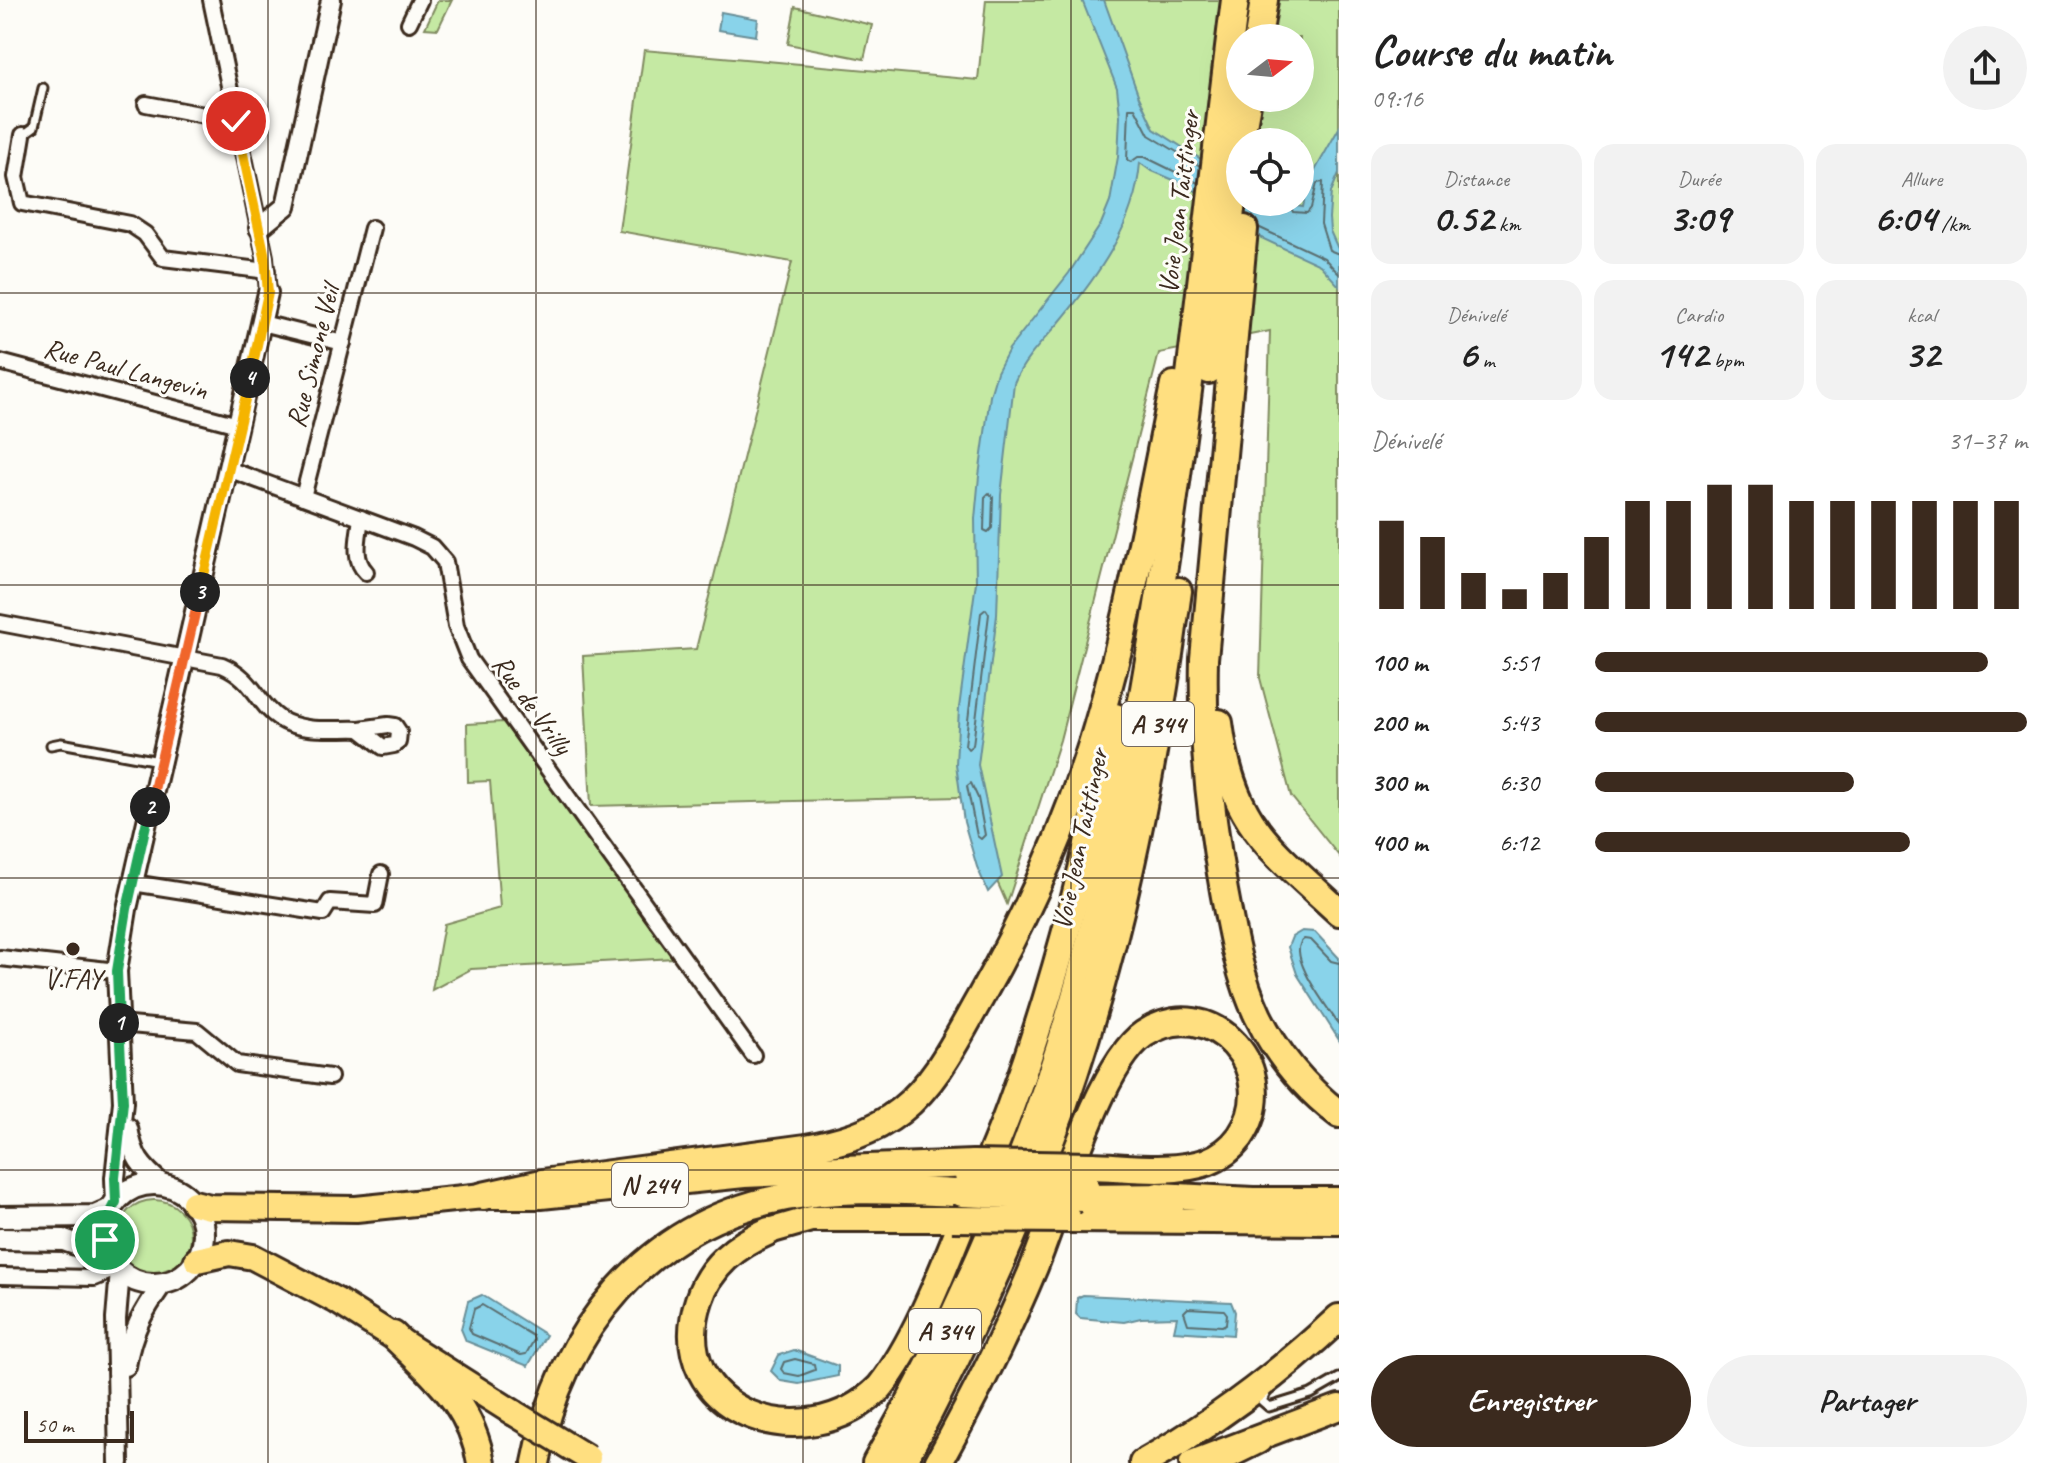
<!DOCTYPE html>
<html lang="fr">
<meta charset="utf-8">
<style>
:root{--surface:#fff;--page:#f2f2f2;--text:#222;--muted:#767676;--accent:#3b2a1e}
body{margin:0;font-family:Caveat,sans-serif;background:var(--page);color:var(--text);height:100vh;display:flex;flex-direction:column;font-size:30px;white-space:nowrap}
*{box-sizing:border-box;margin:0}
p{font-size:26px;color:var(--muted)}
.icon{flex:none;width:44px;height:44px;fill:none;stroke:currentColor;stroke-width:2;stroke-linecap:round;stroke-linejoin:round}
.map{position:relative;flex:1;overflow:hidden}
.drawer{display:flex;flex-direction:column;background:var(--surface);width:720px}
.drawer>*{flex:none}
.needle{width:52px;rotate:74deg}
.fabs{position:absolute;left:1226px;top:24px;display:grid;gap:16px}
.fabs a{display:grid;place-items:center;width:88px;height:88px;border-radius:50%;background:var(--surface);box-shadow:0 8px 32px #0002;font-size:40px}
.scale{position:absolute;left:24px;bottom:20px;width:110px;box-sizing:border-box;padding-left:8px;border:4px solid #3b2a1e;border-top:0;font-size:22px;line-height:28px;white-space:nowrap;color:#3b2a1e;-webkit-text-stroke:6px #fdfcf7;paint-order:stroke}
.pin{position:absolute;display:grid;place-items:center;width:68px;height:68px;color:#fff;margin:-34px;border:4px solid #fff;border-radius:50%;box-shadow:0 2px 8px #0007}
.km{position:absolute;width:40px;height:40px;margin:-20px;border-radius:50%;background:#222;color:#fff;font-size:22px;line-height:40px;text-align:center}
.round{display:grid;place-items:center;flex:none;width:84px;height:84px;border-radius:42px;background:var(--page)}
.headline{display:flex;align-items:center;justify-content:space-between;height:136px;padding:0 32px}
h1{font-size:44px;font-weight:700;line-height:60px}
.metrics{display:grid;grid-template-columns:repeat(3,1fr);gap:12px;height:136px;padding:8px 32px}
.metrics div{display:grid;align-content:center;border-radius:20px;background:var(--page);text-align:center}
.metrics b{font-size:40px;font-weight:700}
.metrics small{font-size:22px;font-weight:400}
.metrics p{font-size:22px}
.chart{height:224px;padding:16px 32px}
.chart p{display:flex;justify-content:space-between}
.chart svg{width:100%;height:144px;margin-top:8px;stroke:var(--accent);stroke-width:6}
.button{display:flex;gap:16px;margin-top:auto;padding:16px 32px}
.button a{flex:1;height:92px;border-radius:48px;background:var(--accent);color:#fff;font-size:32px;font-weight:700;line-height:92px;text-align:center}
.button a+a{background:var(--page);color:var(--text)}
ul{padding:0 32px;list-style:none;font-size:26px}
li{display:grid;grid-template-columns:128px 96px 1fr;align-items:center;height:60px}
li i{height:20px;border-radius:10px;background:var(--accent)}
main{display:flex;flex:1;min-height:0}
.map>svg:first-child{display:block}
.green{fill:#c5e9a3;stroke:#808a60;stroke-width:2;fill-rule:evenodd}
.water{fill:#89d3ea;stroke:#6a8f98;stroke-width:2}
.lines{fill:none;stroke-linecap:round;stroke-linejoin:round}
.shore{stroke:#5a6e70;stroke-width:2}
.service-casing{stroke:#3b2a1e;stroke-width:13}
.minor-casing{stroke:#3b2a1e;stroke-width:20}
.tertiary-casing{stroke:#3b2a1e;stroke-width:24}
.secondary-casing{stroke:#3b2a1e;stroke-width:26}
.trunk-casing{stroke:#3b2a1e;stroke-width:30}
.motorway-casing{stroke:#3b2a1e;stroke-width:32}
.service{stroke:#fdfcf7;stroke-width:7}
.minor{stroke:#fdfcf7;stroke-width:14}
.tertiary{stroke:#fdfcf7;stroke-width:18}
.secondary{stroke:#fdfcf7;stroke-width:20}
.trunk{stroke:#ffdf80;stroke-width:24}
.motorway{stroke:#ffdf80;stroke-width:26}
.trunk-bridge-casing{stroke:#3b2a1e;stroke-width:30;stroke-linecap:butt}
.motorway-bridge-casing{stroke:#3b2a1e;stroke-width:32;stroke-linecap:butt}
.trunk-bridge{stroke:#ffdf80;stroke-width:24}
.motorway-bridge{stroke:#ffdf80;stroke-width:26}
.split-1-casing{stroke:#fff;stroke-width:16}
.split-2-casing{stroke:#fff;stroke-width:16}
.split-3-casing{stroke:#fff;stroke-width:16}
.split-4-casing{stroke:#fff;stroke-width:16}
.split-5-casing{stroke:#fff;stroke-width:16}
.split-1{stroke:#22a559;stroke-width:10}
.split-2{stroke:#22a559;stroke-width:10}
.split-3{stroke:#f0652b;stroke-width:10}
.split-4{stroke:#f5b400;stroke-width:10}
.split-5{stroke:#f5b400;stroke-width:10}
.grid{fill:none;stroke:#3b2a1e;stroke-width:2;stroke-opacity:0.55}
.poi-dot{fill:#3b2a1e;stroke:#fdfcf7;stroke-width:3}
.labels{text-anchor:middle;stroke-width:6;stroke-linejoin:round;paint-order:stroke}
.shield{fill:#fdfcf7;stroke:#75695f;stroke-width:2}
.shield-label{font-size:26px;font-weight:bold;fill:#3b2a1e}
.street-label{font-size:28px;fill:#3b2a1e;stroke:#fdfcf7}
.poi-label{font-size:28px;fill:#3b2a1e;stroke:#fdfcf7}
</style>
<main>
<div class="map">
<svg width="1339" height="1463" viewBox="0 0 1339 1463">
<rect width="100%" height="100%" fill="#fdfcf7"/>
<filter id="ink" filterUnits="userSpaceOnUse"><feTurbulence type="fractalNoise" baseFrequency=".0125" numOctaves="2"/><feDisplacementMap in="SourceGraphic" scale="16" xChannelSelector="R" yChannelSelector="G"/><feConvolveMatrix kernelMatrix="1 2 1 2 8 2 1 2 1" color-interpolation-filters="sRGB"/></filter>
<g filter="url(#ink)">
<g class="green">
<path d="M 438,0 L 452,0 L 438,29 L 425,28 Z"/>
<path d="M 986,0 L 1339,0 L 1339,856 L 1291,796 L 1260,678 L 1270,331 L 1159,353 L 1060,740 L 1007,904 L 960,797 L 591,806 L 583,656 L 696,649 L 792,262 L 619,231 L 644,50 L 978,80 ZM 1240,38 L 1300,38 L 1300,98 L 1240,98 ZM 1240,142 L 1300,142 L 1300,202 L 1240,202 Z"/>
<path d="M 795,7 L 872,25 L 864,59 L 788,44 Z"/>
<path d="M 503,722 L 674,958 L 471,969 L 432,990 L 444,924 L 500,908 L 490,781 L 468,782 L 467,724 Z"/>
<circle cx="154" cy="1237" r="37"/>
</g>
<g class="water">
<path d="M 1082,0 L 1104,0 L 1139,97 L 1154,129 L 1240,184 L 1240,202 L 1272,202 L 1303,207 L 1308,183 L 1339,128 L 1339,173 L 1331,192 L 1329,218 L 1330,231 L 1339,251 L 1339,286 L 1320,265 L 1257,236 L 1190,187 L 1150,170 L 1140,163 C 1135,226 1097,277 1058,324 C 1042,342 1023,361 1014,383 L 1001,495 L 997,615 L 978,765 L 1002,877 L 988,892 L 977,867 L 964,822 L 956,764 L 959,708 L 976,582 L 975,519 L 979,476 L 990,396 L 997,372 L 1009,349 L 1069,273 L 1101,224 L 1110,202 L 1118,157 L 1120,116 L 1117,88 Z"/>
<path d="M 721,12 L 758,19 L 756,36 L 718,30 Z"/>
<path d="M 1302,931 L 1315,932 L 1339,958 L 1339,1040 L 1297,974 L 1288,947 L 1292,937 Z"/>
<path d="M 482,1295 L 546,1335 L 528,1366 L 466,1341 L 461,1329 L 468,1301 Z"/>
<path d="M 1083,1295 L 1231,1302 L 1235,1312 L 1233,1335 L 1174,1331 L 1177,1317 L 1141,1318 L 1124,1322 L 1080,1318 L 1076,1314 L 1077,1298 Z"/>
<path d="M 794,1350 L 838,1366 L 838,1376 L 799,1384 L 781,1381 L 771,1371 L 779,1355 Z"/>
</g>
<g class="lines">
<g class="shore">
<path d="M 1198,183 L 1145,157 L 1138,157 L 1131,162 L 1127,160 L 1129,108 L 1135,108 L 1149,135 L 1200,166"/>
<path d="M 1288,202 L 1293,212 L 1307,213 L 1311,208 L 1317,183 L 1323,182 L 1321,224 L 1329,250 L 1339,254"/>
<path d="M 1258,227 L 1324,258 L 1339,274"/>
<path d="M 989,493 L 993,497 L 992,528 L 988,532 L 984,530 L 985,497 Z"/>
<path d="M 986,609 L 989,614 L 973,745 L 968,749 L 965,745 L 981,613 Z"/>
<path d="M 971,783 L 978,798 L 985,835 L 981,839 L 977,836 L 967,786 Z"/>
<path d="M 1339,963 L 1331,961 L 1311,940 L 1304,939 C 1284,953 1329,1009 1339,1025"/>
<path d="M 482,1305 L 533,1336 L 534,1340 L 526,1354 L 521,1355 L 472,1334 L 469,1328 L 474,1309 Z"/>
<path d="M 1188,1308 L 1224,1310 L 1227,1314 L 1226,1324 L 1222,1326 L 1188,1324 L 1184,1312 Z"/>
<path d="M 795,1359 L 814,1364 L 815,1370 L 799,1376 L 784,1373 L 781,1369 L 784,1362 Z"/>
</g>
<g class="service-casing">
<g id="service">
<path d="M 23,135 L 34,127 L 43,88"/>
<path d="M 51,745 L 61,743 L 159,761"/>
<path d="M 1266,1393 L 1262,1401 L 1269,1407 L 1311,1394 L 1339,1378"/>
</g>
</g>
<g class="minor-casing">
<g id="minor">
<path d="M 211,0 L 265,257 L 268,293"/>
<path d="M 409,23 L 420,0"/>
<path d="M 146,104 L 236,121"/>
<path d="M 23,135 L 16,177 L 22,203 L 130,224 L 145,234 L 163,258 L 267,271"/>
<path d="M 262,323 L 343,343"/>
<path d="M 0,362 L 238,425"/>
<path d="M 228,469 L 414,538 L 432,547 L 445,562 L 456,626 L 469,659 L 753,1055"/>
<path d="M 303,497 L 372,228"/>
<path d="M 361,518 C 359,536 352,559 366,572"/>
<path d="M 0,623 L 222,665 C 255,679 255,702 280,719 C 302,733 335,728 360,729"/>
<path d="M 388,725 L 395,726 L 399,732 L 398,742 L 394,745 L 383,747 L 360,729 Z"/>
<path d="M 133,883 L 323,913 L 330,902 L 375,905 L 381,874"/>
<path d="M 0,958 L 117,971"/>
<path d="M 119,1024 L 197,1031 L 237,1064 L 330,1077"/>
<path d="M 0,1276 L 94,1278 L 118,1268"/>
</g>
</g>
<g class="tertiary-casing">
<g id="tertiary">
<path d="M 259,228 L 286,206 L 331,0"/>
<path d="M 128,1128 C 133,1157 140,1166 163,1185"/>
<path d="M 116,1202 L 115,1178 L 123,1102 L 117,971 L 127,909 L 268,293"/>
<path d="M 126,1366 C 132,1330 143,1312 163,1283"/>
<path d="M 119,1463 L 116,1319 L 120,1271"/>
</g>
</g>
<g class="secondary-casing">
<g id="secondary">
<circle cx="154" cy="1234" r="50"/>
<path d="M 0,1217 L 95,1216 L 111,1209"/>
<path d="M 0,1239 L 64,1240 L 109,1256"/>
</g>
</g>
<g class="trunk-casing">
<g id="trunk">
<path d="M 1158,1195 L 1253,1200 L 1339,1200"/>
<path d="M 194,1203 L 210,1207 L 356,1209 L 483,1196 L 541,1196 L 744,1175 L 837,1171"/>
<path d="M 1069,1220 L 1339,1222"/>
<path d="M 769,1231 L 811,1219 L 952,1219"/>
<path d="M 197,1260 L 229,1253 L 253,1257 L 337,1301 L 514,1413"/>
<path d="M 1192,1463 L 1339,1407"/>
</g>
</g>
<g class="motorway-casing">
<g id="motorway">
<path d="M 1258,38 L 1264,0"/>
<path d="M 1240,142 L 1248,98"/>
<path d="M 1244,229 L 1204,659 C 1202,738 1210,814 1224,891 C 1232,934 1239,976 1258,1016 C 1277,1055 1304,1087 1339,1114"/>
<path d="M 1209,370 L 1240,144"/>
<path d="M 1219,723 C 1232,825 1268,846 1339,912"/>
<path d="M 817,1170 L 973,1164"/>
<path d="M 483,1196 L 542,1183 L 806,1148 C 840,1142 872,1133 900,1111 C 937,1082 957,1038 980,998 C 1026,917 1064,832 1092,744 C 1128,627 1150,505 1174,385"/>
<path d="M 1082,1198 L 1177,1197"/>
<path d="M 769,1231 C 737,1245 710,1265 699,1300 C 662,1411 806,1463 880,1387 C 915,1343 942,1272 963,1220 C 980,1181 998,1142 1012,1102 C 1058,977 1090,848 1115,717"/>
<path d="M 393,1335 C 433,1375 471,1403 481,1463"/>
<path d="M 536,1463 C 561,1329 647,1223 786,1197 C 844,1186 903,1191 962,1193"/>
<path d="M 876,1463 C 960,1318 1033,1148 1078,986 C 1167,664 1193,330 1235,0"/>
<path d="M 902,1463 C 959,1358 1009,1251 1051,1139 C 1117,964 1153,776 1178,591"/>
<path d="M 938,1463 C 973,1400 1006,1334 1034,1267 C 1057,1212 1099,1064 1144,1034 C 1212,989 1285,1072 1240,1137 C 1232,1148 1220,1157 1207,1162 C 1171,1174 1129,1167 1092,1166"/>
<path d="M 1143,1463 C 1213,1424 1280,1373 1339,1318"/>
<path d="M 1211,1463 L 1258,1440"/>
</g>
</g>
<use href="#service" class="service"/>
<use href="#minor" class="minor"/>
<use href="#tertiary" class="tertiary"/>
<use href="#secondary" class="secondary"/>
<use href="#trunk" class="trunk"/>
<use href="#motorway" class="motorway"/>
<g class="trunk-bridge-casing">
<g id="trunk-bridge">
<path d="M 967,1176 L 1086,1185"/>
<path d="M 952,1219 L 1069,1220"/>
<path d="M 514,1413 L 588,1458"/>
</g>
</g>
<g class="motorway-bridge-casing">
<g id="motorway-bridge">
<path d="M 973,1164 L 1092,1166"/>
<path d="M 962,1193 L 1082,1198"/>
</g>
</g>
<use href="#trunk-bridge" class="trunk-bridge"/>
<use href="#motorway-bridge" class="motorway-bridge"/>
</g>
</g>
<g class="lines" filter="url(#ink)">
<g class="split-1-casing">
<path id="split-1" d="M 105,1240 L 105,1224 L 116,1202 L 115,1178 L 123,1102 L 119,1023"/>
</g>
<g class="split-2-casing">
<path id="split-2" d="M 119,1023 L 117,971 L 127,909 L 150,807"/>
</g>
<g class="split-3-casing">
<path id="split-3" d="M 150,807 L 200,592"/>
</g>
<g class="split-4-casing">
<path id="split-4" d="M 200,592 L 250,378"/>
</g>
<g class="split-5-casing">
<path id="split-5" d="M 236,121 L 265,257 L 268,293 L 250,378"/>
</g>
<use href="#split-1" class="split-1"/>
<use href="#split-2" class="split-2"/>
<use href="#split-3" class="split-3"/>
<use href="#split-4" class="split-4"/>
<use href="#split-5" class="split-5"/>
</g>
<path class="grid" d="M 268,0 L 268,1463M 536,0 L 536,1463M 803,0 L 803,1463M 1071,0 L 1071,1463M 0,293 L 1339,293M 0,585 L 1339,585M 0,878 L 1339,878M 0,1170 L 1339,1170"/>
<circle class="poi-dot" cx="73" cy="949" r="8"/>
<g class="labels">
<g class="shield">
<rect x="1122" y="702" width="72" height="44" rx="6"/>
<rect x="612" y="1163" width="76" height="44" rx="6"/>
<rect x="909" y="1309" width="72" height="44" rx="6"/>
</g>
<g class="shield-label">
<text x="1158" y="733">A 344</text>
<text x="650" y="1194">N 244</text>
<text x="945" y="1340">A 344</text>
</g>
<g class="street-label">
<text transform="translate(1178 202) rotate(-83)" y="10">Voie Jean Taittinger</text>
<text transform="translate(312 356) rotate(-76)" y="10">Rue Simone Veil</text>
<text transform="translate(126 368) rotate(15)" y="10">Rue Paul Langevin</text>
<text transform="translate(533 704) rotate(54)" y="10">Rue de Vrilly</text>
<text transform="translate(1079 839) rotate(-78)" y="10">Voie Jean Taittinger</text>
</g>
<g class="poi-label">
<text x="73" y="988">V.FAY</text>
</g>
</g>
</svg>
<div class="fabs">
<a><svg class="needle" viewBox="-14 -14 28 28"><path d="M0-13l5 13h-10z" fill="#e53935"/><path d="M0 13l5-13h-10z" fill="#767676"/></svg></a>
<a><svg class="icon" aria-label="locate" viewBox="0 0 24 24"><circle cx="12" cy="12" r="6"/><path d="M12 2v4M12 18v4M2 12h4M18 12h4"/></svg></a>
</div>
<div class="scale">50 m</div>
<div class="pin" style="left:105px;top:1240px;background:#1e9e55"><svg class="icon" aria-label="arrive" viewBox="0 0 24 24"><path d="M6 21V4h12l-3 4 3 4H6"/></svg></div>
<div class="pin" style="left:236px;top:121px;background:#d93025"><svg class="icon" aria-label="check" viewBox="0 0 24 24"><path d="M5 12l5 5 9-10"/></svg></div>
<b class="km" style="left:119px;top:1023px">1</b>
<b class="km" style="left:150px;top:807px">2</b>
<b class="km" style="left:200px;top:592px">3</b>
<b class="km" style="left:250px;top:378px">4</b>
</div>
<section class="drawer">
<div class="headline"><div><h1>Course du matin</h1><p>09:16</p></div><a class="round"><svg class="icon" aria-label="share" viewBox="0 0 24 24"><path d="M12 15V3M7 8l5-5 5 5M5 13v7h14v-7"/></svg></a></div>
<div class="metrics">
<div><p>Distance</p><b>0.52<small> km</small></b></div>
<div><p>Durée</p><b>3:09</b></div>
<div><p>Allure</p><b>6:04<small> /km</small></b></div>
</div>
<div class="metrics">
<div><p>Dénivelé</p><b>6<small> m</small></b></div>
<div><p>Cardio</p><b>142<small> bpm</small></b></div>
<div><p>kcal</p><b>32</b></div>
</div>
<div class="chart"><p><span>Dénivelé</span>31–37 m</p>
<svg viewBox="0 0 160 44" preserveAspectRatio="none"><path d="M5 44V17M15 44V22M25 44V33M35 44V38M45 44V33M55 44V22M65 44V11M75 44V11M85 44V6M95 44V6M105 44V11M115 44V11M125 44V11M135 44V11M145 44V11M155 44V11"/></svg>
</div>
<ul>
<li><b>100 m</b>5:51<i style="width:91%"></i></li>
<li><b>200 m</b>5:43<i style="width:100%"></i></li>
<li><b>300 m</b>6:30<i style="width:60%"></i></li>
<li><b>400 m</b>6:12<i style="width:73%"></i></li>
</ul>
<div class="button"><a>Enregistrer</a><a>Partager</a></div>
</section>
</main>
